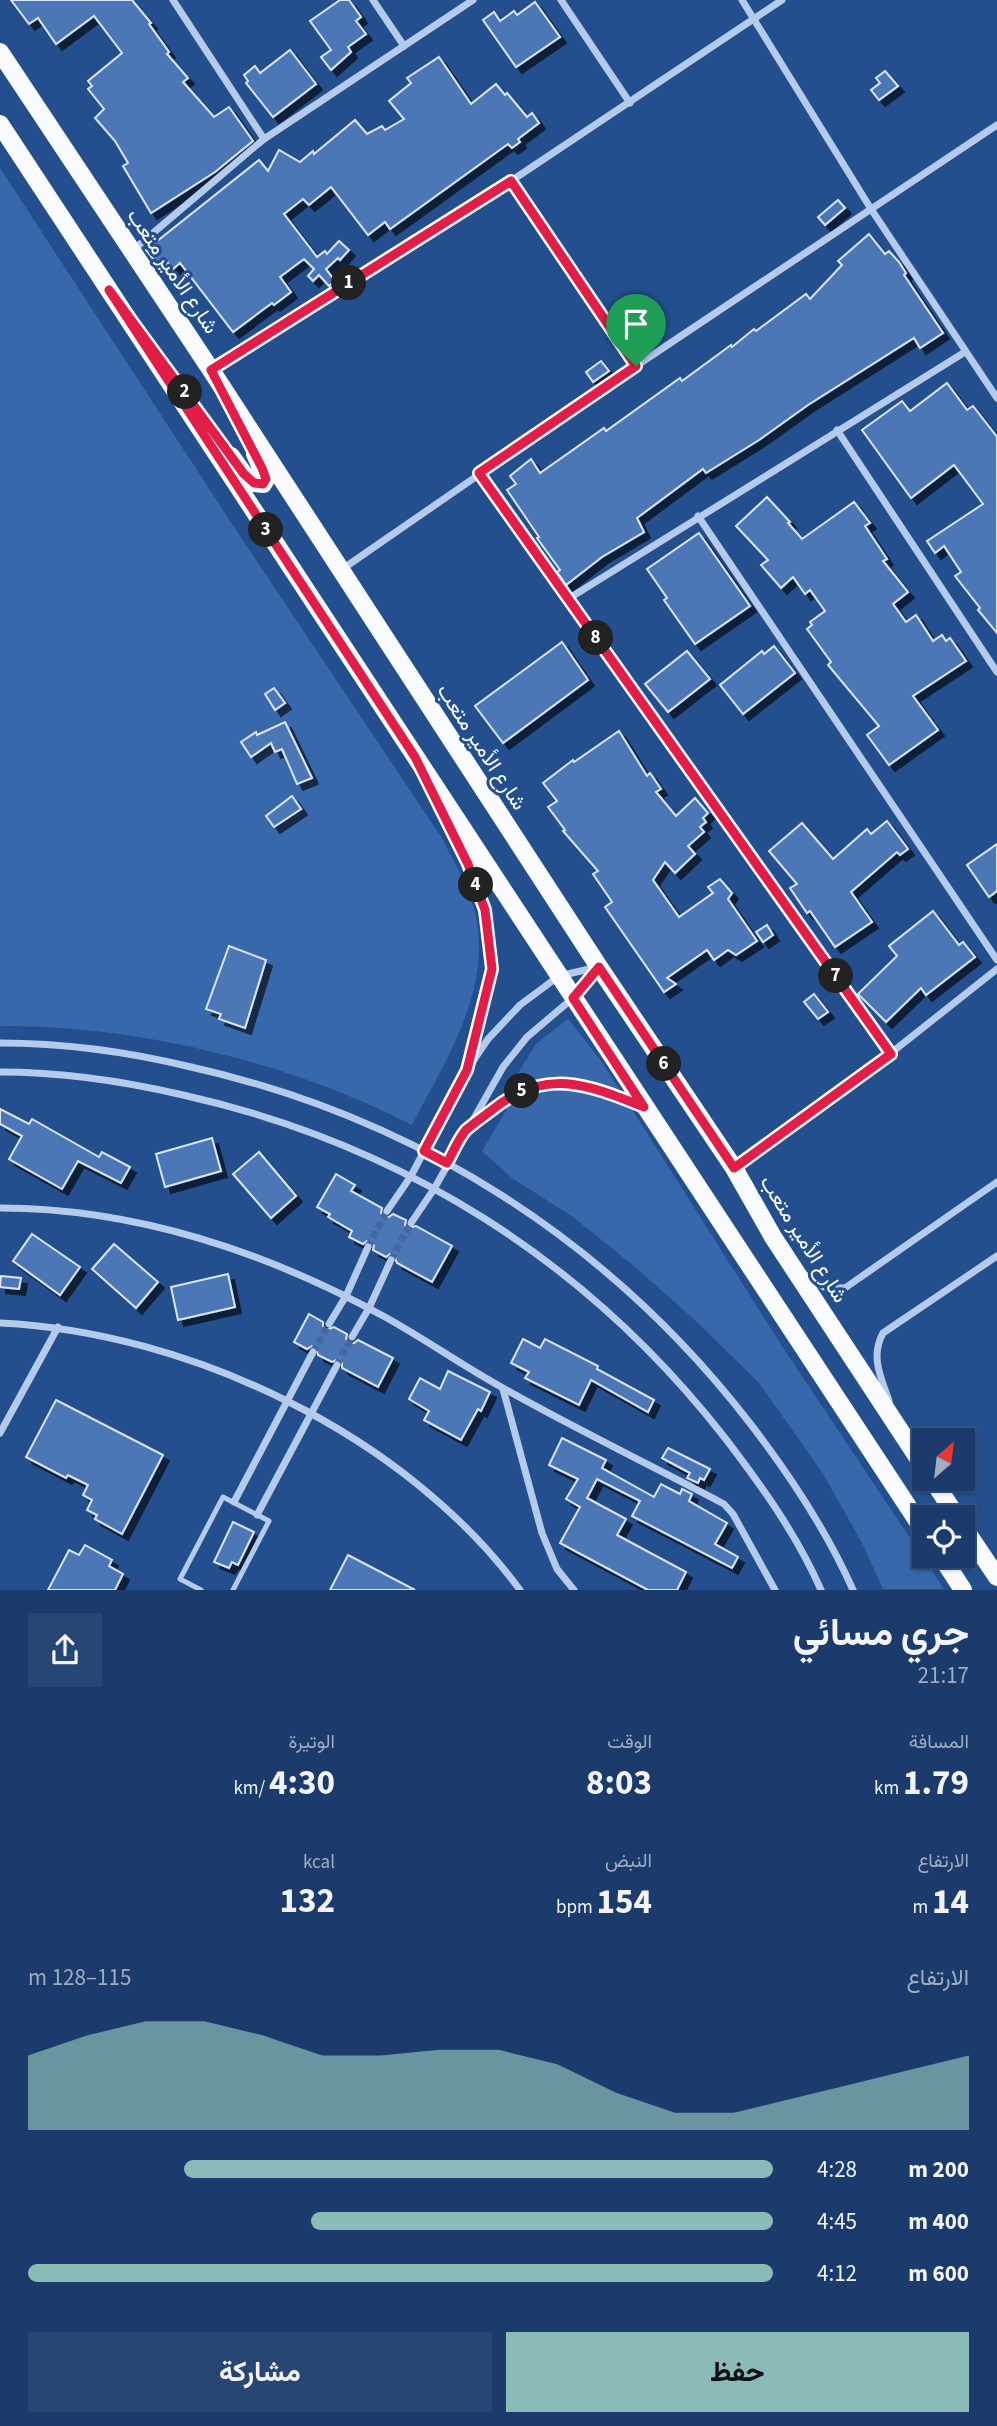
<!DOCTYPE html>
<html lang="ar">
<meta charset="utf-8">
<style>
:root{--surface:#1a3b6b;--page:#274673;--text:#f1f3f6;--muted:#9fadc1;--line:#38557e;--accent:#8bbbb9}
body{margin:0;font-family:"Source Sans 3",Vazirmatn,sans-serif;background:var(--page);color:var(--text);direction:rtl;height:100vh;display:flex;flex-direction:column;font-size:26px;white-space:nowrap}
*{box-sizing:border-box;margin:0}
p{font-size:23px;color:var(--muted)}
.icon{flex:none;width:38px;height:38px;fill:none;stroke:currentColor;stroke-width:2;stroke-linecap:round;stroke-linejoin:round}
.map{position:relative;height:1590px;overflow:hidden;direction:ltr}
.drawer{display:flex;flex-direction:column;background:var(--surface);flex:1}
.drawer>*{flex:none}
.needle{width:46px;rotate:28deg}
.fabs{position:absolute;left:912px;top:1428px;display:grid;gap:14px}
.fabs a{display:grid;place-items:center;width:63px;height:63px;border-radius:0px;background:var(--surface);box-shadow:0 2px 5px #0004,0 0 0 2px var(--line);font-size:35px}
.pin{position:absolute;display:grid;place-items:center;width:60px;height:60px;color:#fff;margin:-72px -30px;border-radius:50% 50% 50% 0;rotate:-45deg;box-shadow:0 0 7px #0007}
.pin .icon{rotate:45deg}
.km{position:absolute;width:35px;height:35px;margin:-18px;border-radius:50%;background:#222;color:#fff;font-size:19px;line-height:35px;text-align:center}
.round{display:grid;place-items:center;flex:none;width:74px;height:74px;border-radius:0px;background:var(--page)}
.headline{display:flex;align-items:center;justify-content:space-between;height:119px;padding:0 28px}
h1{font-size:38px;font-weight:700;line-height:52px}
.stats{display:grid;grid-template-columns:repeat(3,1fr);gap:10px;height:119px;padding:7px 28px}
.stats div{display:grid;align-content:center}
.stats b{font-size:35px;font-weight:700}
.stats small{font-size:19px;font-weight:400}
.stats p{font-size:19px}
.chart{height:196px;padding:14px 28px}
.chart p{display:flex;justify-content:space-between}
.chart svg{width:100%;height:126px;margin-top:7px;fill:var(--accent);opacity:.7}
.cta{display:flex;gap:14px;margin-top:auto;padding:14px 28px}
.cta a{flex:1;height:80px;border-radius:0px;background:var(--accent);color:#111;font-size:28px;font-weight:700;line-height:80px;text-align:center}
.cta a+a{background:var(--page);color:var(--text)}
ul{padding:0 28px;list-style:none;font-size:23px}
li{display:grid;grid-template-columns:112px 84px 1fr;align-items:center;height:52px}
li i{height:18px;border-radius:9px;background:var(--accent)}
.map>svg:first-child{display:block}
.green{fill:#3768ac}
.building{fill:#4c77b6;stroke:#d9e6f9;stroke-width:2;filter:url(#shadow)}
.lines{fill:none;stroke-linecap:round;stroke-linejoin:round}
.street-tunnel{stroke:#4469a0;stroke-width:7;stroke-dasharray:7 3.5;stroke-linecap:butt}
.lane{stroke:#b4cbec;stroke-width:5}
.street{stroke:#b4cbec;stroke-width:7}
.primary{stroke:#f9fbff;stroke-width:18}
.route-casing{stroke:#fff;stroke-width:14}
.route{stroke:#e11d48;stroke-width:9}
.labels{text-anchor:middle;stroke-width:6;stroke-linejoin:round;paint-order:stroke}
.street-label{font-size:21px;fill:#fff;stroke:#234f8f}
</style>
<div class="map">
<svg width="997" height="1590" viewBox="0 0 997 1590">
<defs>
<filter id="shadow"><feDropShadow dx="6" dy="6" stdDeviation="0" flood-color="#0009"/></filter>
</defs>
<rect width="100%" height="100%" fill="#234f8f"/>
<g class="green">
<path d="M 0,168 L 238,533 L 442,838 C 454,863 471,890 476,917 C 491,993 445,1061 412,1125 C 391,1115 370,1104 349,1096 C 243,1052 115,1025 0,1026 Z"/>
<path d="M 568,1019 L 602,1062 L 780,1343 L 944,1589 L 883,1589 L 862,1543 L 822,1472 L 759,1383 L 696,1321 L 634,1266 L 573,1217 L 512,1178 L 482,1151 L 507,1109 L 515,1078 L 536,1044 Z"/>
</g>
<g class="building">
<path d="M 11,0 L 132,0 L 151,23 L 149,24 L 169,52 L 167,54 L 188,78 L 183,82 L 214,117 L 229,107 L 253,141 L 215,172 L 151,213 L 123,166 L 128,163 L 115,141 L 95,118 L 104,109 L 88,89 L 92,86 L 88,81 L 122,53 L 94,16 L 56,44 L 38,18 L 29,24 Z"/>
<path d="M 340,0 L 349,0 L 361,17 L 356,21 L 366,34 L 348,47 L 351,52 L 331,70 L 321,57 L 331,50 L 310,21 Z"/>
<path d="M 535,2 L 560,37 L 516,67 L 483,20 L 494,12 L 500,21 L 514,11 L 517,15 Z"/>
<path d="M 290,50 L 316,84 L 273,117 L 246,83 L 248,81 L 244,75 L 255,66 L 260,73 Z"/>
<path d="M 439,57 L 471,104 L 496,84 L 505,95 L 507,93 L 527,117 L 532,113 L 539,123 L 518,139 L 520,142 L 512,148 L 508,144 L 390,229 L 385,222 L 368,235 L 331,187 L 309,205 L 303,199 L 284,214 L 317,257 L 325,251 L 327,254 L 339,241 L 349,250 L 340,260 L 338,258 L 326,269 L 335,281 L 329,286 L 319,275 L 313,281 L 308,276 L 314,269 L 304,259 L 280,277 L 291,292 L 274,305 L 272,303 L 233,332 L 180,263 L 173,269 L 168,263 L 161,269 L 146,250 L 259,160 L 268,171 L 279,150 L 300,162 L 313,151 L 314,154 L 355,120 L 367,134 L 382,126 L 385,130 L 404,119 L 389,101 L 411,83 L 407,78 Z"/>
<path d="M 885,71 L 898,86 L 879,100 L 871,90 L 880,83 L 876,78 Z"/>
<path d="M 838,200 L 845,208 L 825,225 L 818,217 Z"/>
<path d="M 869,234 L 885,254 L 889,251 L 899,262 L 906,273 L 904,275 L 943,333 L 920,348 L 914,338 L 808,405 L 759,440 L 706,473 L 703,469 L 637,518 L 644,532 L 602,557 L 566,585 L 557,572 L 560,570 L 537,538 L 539,537 L 507,490 L 516,484 L 510,476 L 531,459 L 540,473 L 604,428 L 606,431 L 680,378 L 682,381 L 731,345 L 732,347 L 754,329 L 756,331 L 806,294 L 810,299 L 842,265 L 838,261 Z"/>
<path d="M 601,361 L 609,371 L 593,382 L 586,372 Z"/>
<path d="M 947,383 L 967,410 L 973,406 L 997,437 L 997,633 L 978,610 L 980,608 L 955,576 L 961,572 L 944,546 L 935,553 L 927,541 L 983,504 L 954,465 L 911,498 L 862,430 L 902,401 L 910,411 Z"/>
<path d="M 767,497 L 790,522 L 788,523 L 802,539 L 854,502 L 870,523 L 865,526 L 887,559 L 883,561 L 908,592 L 893,604 L 906,622 L 916,615 L 933,641 L 942,635 L 946,641 L 950,638 L 966,661 L 913,696 L 938,730 L 889,765 L 867,735 L 879,726 L 828,665 L 831,662 L 807,629 L 812,625 L 810,622 L 825,611 L 810,590 L 805,594 L 793,577 L 781,588 L 761,565 L 768,560 L 736,526 Z"/>
<path d="M 699,533 L 750,606 L 695,644 L 664,600 L 667,598 L 647,569 Z"/>
<path d="M 562,642 L 588,680 L 503,743 L 475,706 Z"/>
<path d="M 774,646 L 795,673 L 743,714 L 720,685 L 762,651 L 764,654 Z"/>
<path d="M 687,651 L 710,679 L 668,712 L 645,684 Z"/>
<path d="M 274,688 L 285,703 L 275,710 L 265,694 Z"/>
<path d="M 285,722 L 312,778 L 297,784 L 282,749 L 275,752 L 271,743 L 251,757 L 241,742 L 256,732 L 257,735 Z"/>
<path d="M 619,731 L 647,776 L 650,773 L 661,789 L 656,792 L 676,816 L 695,798 L 708,813 L 703,818 L 706,822 L 700,827 L 704,832 L 688,846 L 695,854 L 675,873 L 665,862 L 653,880 L 679,917 L 713,893 L 708,887 L 720,879 L 732,893 L 728,899 L 757,941 L 736,955 L 728,950 L 714,960 L 707,950 L 667,978 L 676,984 L 664,992 L 605,907 L 612,902 L 593,874 L 598,871 L 563,831 L 565,830 L 548,807 L 557,801 L 543,783 L 573,760 L 574,762 Z"/>
<path d="M 292,796 L 301,809 L 274,827 L 266,816 Z"/>
<path d="M 887,821 L 908,849 L 900,855 L 897,852 L 851,892 L 872,922 L 835,947 L 810,911 L 807,913 L 790,888 L 797,884 L 769,851 L 802,823 L 833,859 L 867,829 L 871,834 Z"/>
<path d="M 997,844 L 997,891 L 989,897 L 967,865 Z"/>
<path d="M 933,911 L 959,945 L 963,942 L 975,957 L 926,995 L 921,988 L 886,1022 L 858,994 L 897,956 L 889,946 Z"/>
<path d="M 767,925 L 773,935 L 763,942 L 756,932 Z"/>
<path d="M 229,946 L 266,960 L 245,1028 L 219,1019 L 221,1014 L 206,1009 Z"/>
<path d="M 814,994 L 828,1012 L 818,1019 L 804,1002 Z"/>
<path d="M 0,1109 L 29,1124 L 32,1119 L 99,1157 L 102,1152 L 130,1167 L 121,1183 L 78,1161 L 62,1189 L 9,1159 L 22,1136 L 0,1124 Z"/>
<path d="M 212,1138 L 221,1171 L 165,1187 L 156,1154 Z"/>
<path d="M 259,1152 L 296,1196 L 271,1218 L 233,1174 Z"/>
<path d="M 336,1174 L 355,1185 L 351,1191 L 382,1208 L 381,1213 L 384,1216 L 389,1217 L 393,1214 L 406,1220 L 405,1225 L 408,1228 L 416,1226 L 452,1246 L 432,1282 L 397,1263 L 394,1255 L 390,1254 L 386,1257 L 373,1250 L 374,1246 L 371,1242 L 367,1241 L 363,1244 L 349,1237 L 352,1231 L 328,1217 L 330,1214 L 317,1207 Z"/>
<path d="M 32,1234 L 80,1267 L 60,1295 L 13,1261 Z"/>
<path d="M 114,1244 L 158,1282 L 136,1308 L 92,1269 Z"/>
<path d="M 228,1274 L 235,1307 L 178,1320 L 171,1287 Z"/>
<path d="M 1,1276 L 21,1278 L 19,1289 L 0,1287 Z"/>
<path d="M 309,1314 L 323,1322 L 323,1326 L 326,1330 L 334,1327 L 347,1334 L 346,1339 L 350,1343 L 354,1343 L 358,1340 L 393,1358 L 378,1387 L 342,1368 L 342,1362 L 339,1359 L 332,1362 L 318,1355 L 316,1347 L 312,1346 L 307,1349 L 294,1342 Z"/>
<path d="M 523,1339 L 540,1348 L 545,1339 L 598,1366 L 597,1369 L 654,1400 L 648,1412 L 591,1380 L 579,1405 L 525,1378 L 529,1372 L 511,1363 Z"/>
<path d="M 448,1371 L 490,1392 L 481,1411 L 478,1409 L 461,1440 L 424,1420 L 429,1411 L 409,1399 L 420,1378 L 440,1389 Z"/>
<path d="M 56,1400 L 163,1455 L 122,1534 L 95,1519 L 97,1515 L 87,1510 L 92,1500 L 83,1495 L 88,1485 L 68,1475 L 66,1478 L 26,1457 Z"/>
<path d="M 562,1438 L 606,1460 L 602,1468 L 654,1497 L 661,1484 L 680,1494 L 682,1489 L 692,1494 L 689,1501 L 727,1523 L 715,1544 L 738,1557 L 732,1568 L 632,1516 L 640,1501 L 597,1479 L 587,1498 L 626,1519 L 617,1535 L 686,1572 L 677,1590 L 648,1590 L 560,1543 L 580,1507 L 566,1499 L 578,1479 L 549,1465 Z"/>
<path d="M 668,1448 L 710,1469 L 704,1480 L 700,1478 L 698,1483 L 687,1478 L 690,1473 L 662,1458 Z"/>
<path d="M 233,1522 L 254,1532 L 238,1565 L 232,1562 L 229,1568 L 214,1562 Z"/>
<path d="M 85,1545 L 112,1560 L 109,1566 L 123,1574 L 115,1590 L 48,1590 L 69,1550 L 79,1555 Z"/>
<path d="M 348,1555 L 415,1590 L 330,1590 Z"/>
</g>
<g class="lines">
<g class="street-tunnel">
<path d="M 368,1247 L 387,1211"/>
<path d="M 391,1260 L 411,1223"/>
<path d="M 313,1352 L 329,1324"/>
<path d="M 337,1365 L 352,1337"/>
</g>
<path class="lane" d="M 201,1590 L 180,1579 L 223,1497 L 269,1521 L 233,1590"/>
<g class="street">
<path d="M 173,0 L 264,139"/>
<path d="M 373,0 L 404,46"/>
<path d="M 561,0 L 630,103"/>
<path d="M 742,0 L 871,209 L 997,398"/>
<path d="M 511,181 L 636,366"/>
<path d="M 133,250 L 264,139 L 473,0"/>
<path d="M 213,369 L 511,181 L 782,0"/>
<path d="M 837,430 L 997,672"/>
<path d="M 479,473 L 891,1053"/>
<path d="M 698,516 L 997,960"/>
<path d="M 341,570 L 636,366 L 997,125"/>
<path d="M 568,599 L 965,352"/>
<path d="M 443,813 L 469,864 L 485,910 L 492,969 L 469,1063"/>
<path d="M 0,1043 C 64,1043 129,1052 191,1067 C 415,1117 608,1240 749,1422 C 789,1474 826,1529 853,1590"/>
<path d="M 0,1072 C 62,1072 123,1081 183,1095 C 402,1144 587,1261 725,1438 C 761,1485 797,1535 821,1590"/>
<path d="M 469,1129 C 481,1118 494,1106 507,1098 C 549,1071 597,1088 639,1105"/>
<path d="M 735,1167 L 891,1053 L 997,969"/>
<path d="M 0,1208 C 135,1208 267,1252 385,1317 C 425,1339 463,1366 503,1388 C 575,1429 651,1465 724,1504 L 733,1514 L 775,1590"/>
<path d="M 387,1211 L 411,1176 L 467,1070 L 488,1039 L 520,1005 L 559,976 L 598,967"/>
<path d="M 411,1223 L 434,1189 L 503,1067 L 527,1037 L 573,998 L 598,968"/>
<path d="M 807,1276 L 824,1287 L 845,1288 L 997,1182"/>
<path d="M 0,1323 C 190,1332 406,1435 520,1590"/>
<path d="M 329,1324 L 346,1296 L 368,1247"/>
<path d="M 352,1337 L 369,1308 L 391,1260"/>
<path d="M 503,1389 L 542,1533 L 557,1569 L 574,1590"/>
<path d="M 889,1401 C 881,1377 870,1357 883,1333 L 997,1256"/>
<path d="M 0,1433 L 58,1327"/>
<path d="M 234,1502 L 313,1352"/>
<path d="M 257,1515 L 337,1365"/>
</g>
<g class="primary">
<path d="M 0,52 L 211,370 L 599,967 L 734,1168 L 773,1237 L 924,1467"/>
<path d="M 0,124 L 924,1531"/>
<path d="M 231,456 L 244,474 L 254,483 L 263,484 L 266,479 L 255,454"/>
<path d="M 932,1479 L 957,1517"/>
<path d="M 962,1525 L 997,1577"/>
<path d="M 941,1556 L 963,1590"/>
</g>
</g>
<g class="lines">
<g class="route-casing">
<path id="route" d="M 511,181 L 636,366 L 479,473 L 891,1054 L 734,1168 L 599,967 L 573,998 L 644,1107 C 587,1084 545,1067 492,1110 C 484,1116 474,1123 466,1130 C 458,1139 453,1153 447,1163 L 424,1151 L 467,1070 L 492,969 L 485,910 L 468,864 L 415,757 L 109,290 L 244,474 L 254,483 L 263,484 L 266,479 L 262,468 L 211,370 Z"/>
</g>
<use href="#route" class="route"/>
</g>
<g class="labels">
<g class="street-label">
<text transform="translate(173 271) rotate(56)" y="7">شارع الأمير متعب</text>
<text transform="translate(482 747) rotate(57)" y="7">شارع الأمير متعب</text>
<text transform="translate(804 1239) rotate(58)" y="7">شارع الأمير متعب</text>
</g>
</g>
</svg>
<div class="fabs">
<a><svg class="needle" viewBox="-14 -14 28 28"><path d="M0-13l5 13h-10z" fill="#e53935"/><path d="M0 13l5-13h-10z" fill="#9fadc1"/></svg></a>
<a><svg class="icon" aria-label="locate" viewBox="0 0 24 24"><circle cx="12" cy="12" r="6"/><path d="M12 2v4M12 18v4M2 12h4M18 12h4"/></svg></a>
</div>
<div class="pin" style="left:636px;top:366px;background:#1e9e55"><svg class="icon" aria-label="arrive" viewBox="0 0 24 24"><path d="M6 21V4h12l-3 4 3 4H6"/></svg></div>
<b class="km" style="left:349px;top:283px">1</b>
<b class="km" style="left:185px;top:392px">2</b>
<b class="km" style="left:266px;top:530px">3</b>
<b class="km" style="left:476px;top:885px">4</b>
<b class="km" style="left:522px;top:1091px">5</b>
<b class="km" style="left:664px;top:1064px">6</b>
<b class="km" style="left:836px;top:976px">7</b>
<b class="km" style="left:596px;top:638px">8</b>
</div>
<section class="drawer">
<div class="headline"><div><h1>جري مسائي</h1><p>21:17</p></div><a class="round"><svg class="icon" aria-label="share" viewBox="0 0 24 24"><path d="M12 15V3M7 8l5-5 5 5M5 13v7h14v-7"/></svg></a></div>
<div class="stats">
<div><p>المسافة</p><b>1.79<small> km</small></b></div>
<div><p>الوقت</p><b>8:03</b></div>
<div><p>الوتيرة</p><b>4:30<small> /km</small></b></div>
</div>
<div class="stats">
<div><p>الارتفاع</p><b>14<small> m</small></b></div>
<div><p>النبض</p><b>154<small> bpm</small></b></div>
<div><p>kcal</p><b>132</b></div>
</div>
<div class="chart"><p><span>الارتفاع</span>115–128 m</p>
<svg viewBox="0 0 160 44" preserveAspectRatio="none"><path d="M0 44V18L10 11L20 6L30 6L40 11L50 18L60 18L70 16L80 16L90 21L100 31L110 38L120 38L130 33L140 28L150 23L160 18V44z"/></svg>
</div>
<ul>
<li><b>200 m</b>4:28<i style="width:79%"></i></li>
<li><b>400 m</b>4:45<i style="width:62%"></i></li>
<li><b>600 m</b>4:12<i style="width:100%"></i></li>
</ul>
<div class="cta"><a>حفظ</a><a>مشاركة</a></div>
</section>
